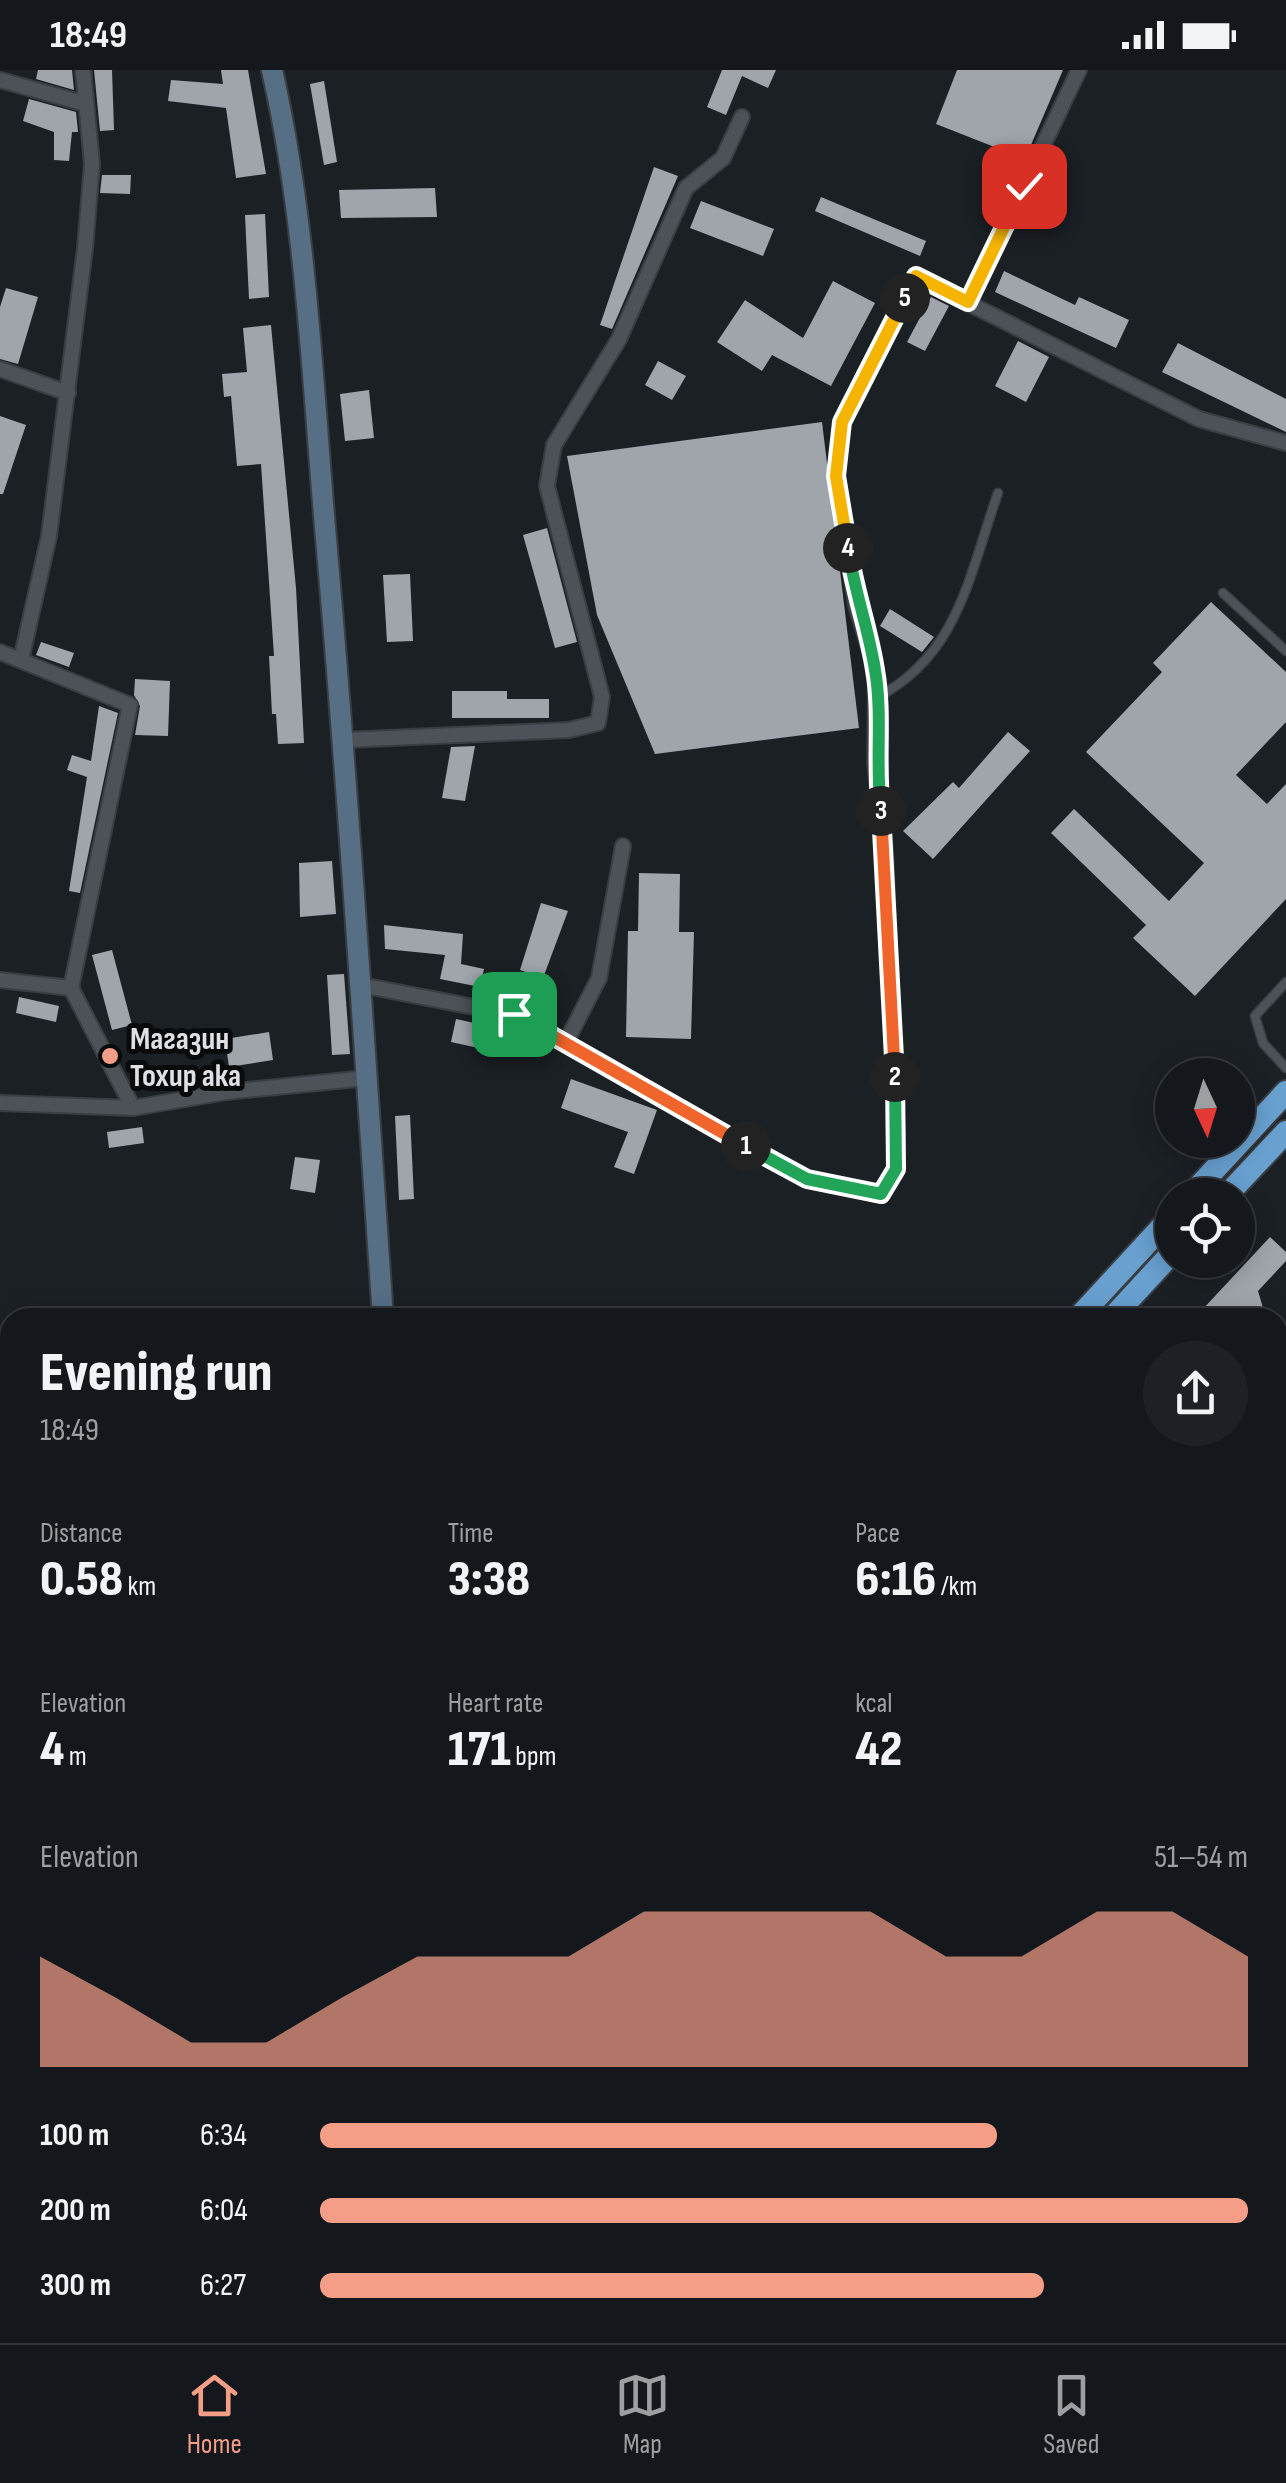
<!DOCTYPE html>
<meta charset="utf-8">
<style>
:root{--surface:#14181c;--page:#1d2125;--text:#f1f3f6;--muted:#9da0a3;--line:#33373b;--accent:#f49e88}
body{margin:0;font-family:"Sofia Sans Condensed",sans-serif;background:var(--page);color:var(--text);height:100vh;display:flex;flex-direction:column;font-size:38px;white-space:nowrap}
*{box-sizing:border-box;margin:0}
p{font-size:32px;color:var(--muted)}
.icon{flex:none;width:55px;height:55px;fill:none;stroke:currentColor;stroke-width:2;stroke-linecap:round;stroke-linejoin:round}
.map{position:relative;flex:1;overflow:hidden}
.details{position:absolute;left:0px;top:1238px;width:1288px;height:1038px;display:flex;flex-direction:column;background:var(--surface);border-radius:30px 30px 0 0;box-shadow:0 5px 25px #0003,0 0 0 2px var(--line)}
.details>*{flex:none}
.needle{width:65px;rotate:176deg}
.buttons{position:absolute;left:1155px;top:988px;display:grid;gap:20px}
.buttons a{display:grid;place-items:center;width:100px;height:100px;border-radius:50%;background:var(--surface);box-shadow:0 5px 25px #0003,0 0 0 2px var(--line);font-size:50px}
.pin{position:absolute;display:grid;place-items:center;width:85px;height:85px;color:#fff;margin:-42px;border-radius:20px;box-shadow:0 5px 15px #0006}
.km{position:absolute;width:50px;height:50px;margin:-25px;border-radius:50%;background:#222;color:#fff;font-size:28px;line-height:50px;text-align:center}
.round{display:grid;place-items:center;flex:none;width:105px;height:105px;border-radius:52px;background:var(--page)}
.summary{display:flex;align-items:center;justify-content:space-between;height:170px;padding:0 40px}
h1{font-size:55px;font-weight:800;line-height:75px}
.metrics{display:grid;grid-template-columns:repeat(3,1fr);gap:15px;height:170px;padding:10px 40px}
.metrics div{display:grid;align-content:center}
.metrics b{font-size:50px;font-weight:800}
.metrics small{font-size:28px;font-weight:400}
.metrics p{font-size:28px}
.chart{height:280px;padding:20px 40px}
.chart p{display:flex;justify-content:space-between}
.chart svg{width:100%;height:180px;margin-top:10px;fill:var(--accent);opacity:.7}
ul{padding:0 40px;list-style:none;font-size:32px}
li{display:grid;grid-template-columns:160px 120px 1fr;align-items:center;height:75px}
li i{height:25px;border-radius:12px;background:var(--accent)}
.status{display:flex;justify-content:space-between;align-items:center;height:70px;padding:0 50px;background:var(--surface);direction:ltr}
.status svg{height:28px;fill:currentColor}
.dock{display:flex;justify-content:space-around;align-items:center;height:140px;border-top:2px solid var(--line);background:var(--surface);font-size:28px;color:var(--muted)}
.dock a{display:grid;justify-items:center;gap:5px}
.dock .active{color:var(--accent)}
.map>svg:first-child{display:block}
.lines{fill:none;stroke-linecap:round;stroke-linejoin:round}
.stream{stroke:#0f5789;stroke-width:5}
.building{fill:#9fa5ab}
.service-casing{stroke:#3a3d41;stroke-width:11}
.minor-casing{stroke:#3a3d41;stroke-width:18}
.secondary-casing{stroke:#3a3d41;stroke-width:24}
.trunk-casing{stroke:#3a3d41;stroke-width:26}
.service{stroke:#4c5257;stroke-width:8}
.minor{stroke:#4c5257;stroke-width:14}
.secondary{stroke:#566f85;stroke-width:20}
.trunk{stroke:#68a0d0;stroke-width:22}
.split-1-casing{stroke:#fff;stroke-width:20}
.split-2-casing{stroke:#fff;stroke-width:20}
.split-3-casing{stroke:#fff;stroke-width:20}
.split-4-casing{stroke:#fff;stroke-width:20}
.split-5-casing{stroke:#fff;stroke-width:20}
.split-6-casing{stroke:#fff;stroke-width:20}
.split-1{stroke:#f0652b;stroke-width:12}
.split-2{stroke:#22a559;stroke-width:12}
.split-3{stroke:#f0652b;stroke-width:12}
.split-4{stroke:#22a559;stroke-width:12}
.split-5{stroke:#f5b400;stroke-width:12}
.split-6{stroke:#f5b400;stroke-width:12}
.poi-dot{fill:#f49e88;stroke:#080a0c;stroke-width:4}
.labels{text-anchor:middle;stroke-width:10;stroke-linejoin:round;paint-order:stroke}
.poi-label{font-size:32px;font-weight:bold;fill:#dde0e4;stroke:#080a0c;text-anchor:start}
</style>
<div class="status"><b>18:49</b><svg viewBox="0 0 49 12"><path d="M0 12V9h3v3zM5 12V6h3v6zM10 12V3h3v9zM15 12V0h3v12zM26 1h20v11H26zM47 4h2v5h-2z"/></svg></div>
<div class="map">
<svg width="1286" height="2273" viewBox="0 0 1286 2273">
<rect width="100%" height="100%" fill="#1b2025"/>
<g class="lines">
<g class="stream">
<path d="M 0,2067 L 10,2054"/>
<path d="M 644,2271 L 644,2273"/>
</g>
</g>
<g class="building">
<path d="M 38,0 L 72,0 L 74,20 L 36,9 Z"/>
<path d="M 94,0 L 112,0 L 114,60 L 100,61 Z"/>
<path d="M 221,0 L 248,0 L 266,104 L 236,108 L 226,38 L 168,31 L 171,10 L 223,14 Z"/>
<path d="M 722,0 L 776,0 L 768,18 L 742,6 L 726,45 L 707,37 Z"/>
<path d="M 957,0 L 1063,0 L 1025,89 L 936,54 Z"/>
<path d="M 324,11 L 337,92 L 324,95 L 310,14 Z"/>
<path d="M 29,29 L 76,42 L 78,62 L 72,62 L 69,91 L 54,90 L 54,62 L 23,51 Z"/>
<path d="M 654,97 L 678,106 L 612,259 L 600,255 Z"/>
<path d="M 102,105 L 131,105 L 130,124 L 100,123 Z"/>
<path d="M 435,118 L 437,147 L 341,148 L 339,120 Z"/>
<path d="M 821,127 L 926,171 L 920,186 L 815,141 Z"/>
<path d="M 701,131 L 774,159 L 763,186 L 690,158 Z"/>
<path d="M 265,144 L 269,227 L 249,229 L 245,145 Z"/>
<path d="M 1004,201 L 1075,235 L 1079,227 L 1129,250 L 1116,278 L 995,222 Z"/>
<path d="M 833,211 L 875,233 L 831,316 L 772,285 L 762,301 L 717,272 L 745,230 L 803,268 Z"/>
<path d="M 6,218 L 38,227 L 18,294 L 0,289 L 0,237 Z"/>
<path d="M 931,227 L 949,236 L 925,281 L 907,272 Z"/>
<path d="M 271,255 L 296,518 L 304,673 L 278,674 L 276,644 L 272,644 L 269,586 L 274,586 L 261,394 L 237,396 L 231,326 L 224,327 L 222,304 L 247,302 L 243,258 Z"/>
<path d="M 1018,271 L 1049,287 L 1026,332 L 995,316 Z"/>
<path d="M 1178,273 L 1286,329 L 1286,362 L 1162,302 Z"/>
<path d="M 658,291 L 686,306 L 672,330 L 645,315 Z"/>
<path d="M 369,320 L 374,368 L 345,371 L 340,324 Z"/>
<path d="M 0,346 L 26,355 L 3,424 L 0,424 Z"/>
<path d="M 822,352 L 859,658 L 655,684 L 597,545 L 567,386 Z"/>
<path d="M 547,458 L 577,572 L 555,578 L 523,465 Z"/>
<path d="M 410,504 L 413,571 L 387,572 L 383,505 Z"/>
<path d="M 1211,532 L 1286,602 L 1286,652 L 1236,705 L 1267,734 L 1286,714 L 1286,829 L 1195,926 L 1133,868 L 1146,855 L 1051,763 L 1074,739 L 1169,831 L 1204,793 L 1086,682 L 1162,602 L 1153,593 Z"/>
<path d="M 890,539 L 934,567 L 922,582 L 880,556 Z"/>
<path d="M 41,572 L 74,583 L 69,597 L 36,585 Z"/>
<path d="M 135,609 L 170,611 L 168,666 L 135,665 L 140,636 L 134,625 Z"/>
<path d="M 452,621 L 507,621 L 507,629 L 549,629 L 549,648 L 452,648 Z"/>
<path d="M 99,636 L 118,643 L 80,823 L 69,821 L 87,707 L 67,700 L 72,685 L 91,691 Z"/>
<path d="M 1008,662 L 1030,681 L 933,789 L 903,761 L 953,712 L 959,718 Z"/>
<path d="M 475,676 L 465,731 L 442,728 L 451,677 Z"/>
<path d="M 332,791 L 336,844 L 300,847 L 299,793 Z"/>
<path d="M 639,803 L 680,804 L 679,862 L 694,862 L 691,969 L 626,967 L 628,861 L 638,861 Z"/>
<path d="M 541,833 L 568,841 L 543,908 L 520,900 Z"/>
<path d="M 384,855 L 463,864 L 461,894 L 484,899 L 480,917 L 440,909 L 445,885 L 385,879 Z"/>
<path d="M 112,880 L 132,955 L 112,960 L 92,885 Z"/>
<path d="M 344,904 L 350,984 L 332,985 L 327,905 Z"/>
<path d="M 19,927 L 59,936 L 56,952 L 16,943 Z"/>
<path d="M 456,949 L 497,958 L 492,981 L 451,972 Z"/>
<path d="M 269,962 L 273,990 L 229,997 L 225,969 Z"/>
<path d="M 183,996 L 186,1011 L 151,1019 L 147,1003 Z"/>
<path d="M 571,1009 L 657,1040 L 634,1104 L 614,1097 L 628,1062 L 561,1038 Z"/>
<path d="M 410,1045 L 414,1129 L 399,1130 L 395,1046 Z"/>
<path d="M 142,1057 L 144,1073 L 109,1078 L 107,1062 Z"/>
<path d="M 295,1087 L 320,1090 L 315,1123 L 290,1119 Z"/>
<path d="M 1270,1167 L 1286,1182 L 1286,1191 L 1258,1221 L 1266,1248 L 1210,1248 L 1202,1240 Z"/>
</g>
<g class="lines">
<g class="service-casing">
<g id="service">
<path d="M 1223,523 L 1286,581"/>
<path d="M 876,628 C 959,585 969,505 998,423"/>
<path d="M 1286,912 L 1255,946 L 1263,973 L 1286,998"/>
</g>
</g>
<g class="minor-casing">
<g id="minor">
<path d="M 0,10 L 86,34"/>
<path d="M 968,233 L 1079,0"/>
<path d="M 0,299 L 68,323"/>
<path d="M 0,582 L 130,635 L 71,918"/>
<path d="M 21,590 L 49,466 L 85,178 L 92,94 L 83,0"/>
<path d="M 344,670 L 569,660 L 598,653 L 602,627 L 547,416 L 554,375 L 619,269 L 686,118 L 723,88 L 742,47"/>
<path d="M 0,910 L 71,918 L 133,1038"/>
<path d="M 361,915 L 515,945 L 807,1109 L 881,1125 L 896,1099 L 897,1071 L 885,779 L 875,693 L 876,601 L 856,535 L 837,406 L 842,352 L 916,207 L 1199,349 L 1286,373"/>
<path d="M 565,974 L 599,908 L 623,776"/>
<path d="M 0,1033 L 133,1038 L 226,1022 L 367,1008"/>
<path d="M 180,2265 L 183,2273"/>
<path d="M 139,2273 L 148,2265"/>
<path d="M 332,2273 L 346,2265"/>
</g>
</g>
<g class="secondary-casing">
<g id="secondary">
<path d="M 272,0 C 306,149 312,305 325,457 C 348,720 365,984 383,1248"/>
<path d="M 1278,2263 L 1286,2267"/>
</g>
</g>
<g class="trunk-casing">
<g id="trunk">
<path d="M 1191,1125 L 1286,1022"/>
<path d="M 1227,1125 L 1286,1062"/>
<path d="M 1078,1248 L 1172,1146"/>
<path d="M 1112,1248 L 1172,1183"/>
<path d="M 31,2273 L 40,2265"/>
<path d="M 68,2273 L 76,2265"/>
</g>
</g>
<use href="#service" class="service"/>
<use href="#minor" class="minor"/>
<use href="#secondary" class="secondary"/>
<use href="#trunk" class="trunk"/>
</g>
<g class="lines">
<g class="split-1-casing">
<path id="split-1" d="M 514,944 L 746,1076"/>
</g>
<g class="split-2-casing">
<path id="split-2" d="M 746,1076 L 807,1109 L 881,1124 L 896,1099 L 895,1007"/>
</g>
<g class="split-3-casing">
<path id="split-3" d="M 881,741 L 895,1007"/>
</g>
<g class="split-4-casing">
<path id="split-4" d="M 848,478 C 854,520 869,560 875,600 C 883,645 875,695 881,741"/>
</g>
<g class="split-5-casing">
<path id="split-5" d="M 848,478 L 836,406 L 842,352 L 905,228"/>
</g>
<g class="split-6-casing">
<path id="split-6" d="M 905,228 L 916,206 L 968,232 L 1024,116"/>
</g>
<use href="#split-1" class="split-1"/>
<use href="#split-2" class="split-2"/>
<use href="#split-3" class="split-3"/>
<use href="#split-4" class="split-4"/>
<use href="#split-5" class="split-5"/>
<use href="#split-6" class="split-6"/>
</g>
<circle class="poi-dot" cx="110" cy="986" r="10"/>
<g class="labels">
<g class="poi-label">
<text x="130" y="979">Магазин<tspan x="130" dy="37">Тохир ака</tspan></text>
</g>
</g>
</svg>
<div class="buttons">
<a><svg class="needle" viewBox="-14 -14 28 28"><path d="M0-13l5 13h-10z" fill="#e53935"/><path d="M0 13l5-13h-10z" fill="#9da0a3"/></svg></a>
<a><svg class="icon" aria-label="locate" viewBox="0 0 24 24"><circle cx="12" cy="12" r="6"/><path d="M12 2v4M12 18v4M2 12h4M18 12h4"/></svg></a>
</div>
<div class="pin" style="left:514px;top:944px;background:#1e9e55"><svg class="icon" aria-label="arrive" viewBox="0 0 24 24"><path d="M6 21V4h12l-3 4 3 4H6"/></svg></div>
<div class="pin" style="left:1024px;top:116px;background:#d93025"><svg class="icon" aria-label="check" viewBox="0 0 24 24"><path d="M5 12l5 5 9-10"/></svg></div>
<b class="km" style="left:746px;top:1076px">1</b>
<b class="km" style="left:895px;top:1007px">2</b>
<b class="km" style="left:881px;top:741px">3</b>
<b class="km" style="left:848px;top:478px">4</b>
<b class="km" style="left:905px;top:228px">5</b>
<section class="details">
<div class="summary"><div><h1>Evening run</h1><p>18:49</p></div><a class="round"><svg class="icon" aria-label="share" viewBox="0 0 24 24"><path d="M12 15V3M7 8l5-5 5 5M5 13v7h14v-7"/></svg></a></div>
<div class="metrics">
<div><p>Distance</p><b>0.58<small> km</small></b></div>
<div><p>Time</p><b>3:38</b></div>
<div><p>Pace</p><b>6:16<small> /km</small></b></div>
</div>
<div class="metrics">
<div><p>Elevation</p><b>4<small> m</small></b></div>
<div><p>Heart rate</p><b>171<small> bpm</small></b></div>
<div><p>kcal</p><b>42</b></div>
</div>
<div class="chart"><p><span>Elevation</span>51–54 m</p>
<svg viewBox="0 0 160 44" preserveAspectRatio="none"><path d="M0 44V17L10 27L20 38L30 38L40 27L50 17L60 17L70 17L80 6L90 6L100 6L110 6L120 17L130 17L140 6L150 6L160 17V44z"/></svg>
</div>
<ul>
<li><b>100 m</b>6:34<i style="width:73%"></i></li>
<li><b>200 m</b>6:04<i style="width:100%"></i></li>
<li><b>300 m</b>6:27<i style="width:78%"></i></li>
</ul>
</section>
</div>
<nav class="dock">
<a class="active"><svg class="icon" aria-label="home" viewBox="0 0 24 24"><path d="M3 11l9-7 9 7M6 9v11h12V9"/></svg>Home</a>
<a><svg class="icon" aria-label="map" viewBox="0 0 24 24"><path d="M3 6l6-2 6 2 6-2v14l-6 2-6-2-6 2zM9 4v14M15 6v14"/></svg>Map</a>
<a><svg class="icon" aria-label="saved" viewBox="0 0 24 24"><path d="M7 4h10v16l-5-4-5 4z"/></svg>Saved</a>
</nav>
